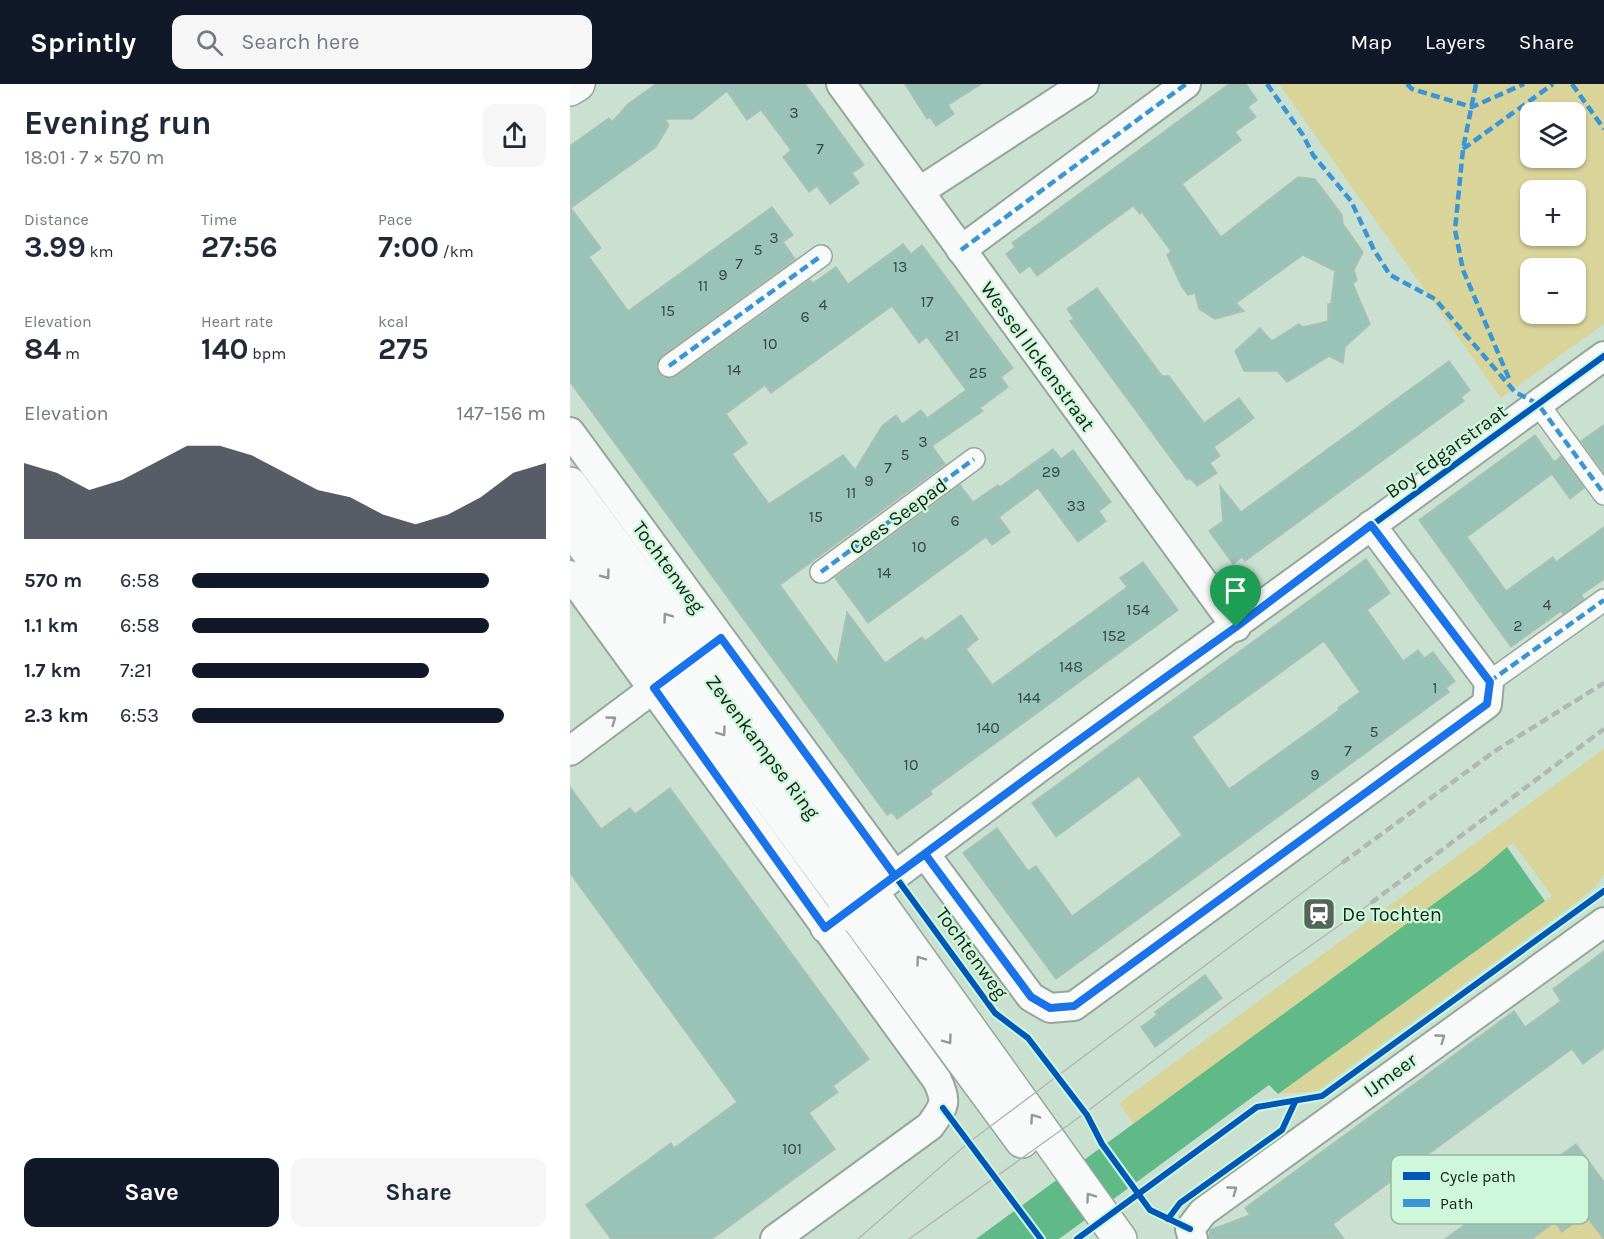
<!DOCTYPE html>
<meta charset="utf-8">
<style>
:root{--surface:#fff;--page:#f6f6f7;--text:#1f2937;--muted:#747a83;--accent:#111827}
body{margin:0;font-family:Karla,sans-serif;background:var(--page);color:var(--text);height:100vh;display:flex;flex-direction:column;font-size:22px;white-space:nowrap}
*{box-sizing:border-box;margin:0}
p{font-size:20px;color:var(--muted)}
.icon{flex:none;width:33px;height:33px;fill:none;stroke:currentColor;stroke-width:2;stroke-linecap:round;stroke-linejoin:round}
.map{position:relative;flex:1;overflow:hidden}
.drawer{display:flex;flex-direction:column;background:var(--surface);width:570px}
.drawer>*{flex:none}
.buttons{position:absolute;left:950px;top:18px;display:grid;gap:12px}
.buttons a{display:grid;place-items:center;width:66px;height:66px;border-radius:12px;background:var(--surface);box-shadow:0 2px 4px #0004;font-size:30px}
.pin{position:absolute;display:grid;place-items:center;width:51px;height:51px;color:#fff;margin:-62px -26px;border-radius:50% 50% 50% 0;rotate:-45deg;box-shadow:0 0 6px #0007}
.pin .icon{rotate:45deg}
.round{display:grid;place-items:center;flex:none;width:63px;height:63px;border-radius:12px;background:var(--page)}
.overview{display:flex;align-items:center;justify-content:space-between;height:102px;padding:0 24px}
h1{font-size:33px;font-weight:700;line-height:45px}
.figures{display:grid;grid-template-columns:repeat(3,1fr);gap:9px;height:102px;padding:6px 24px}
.figures div{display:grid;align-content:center}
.figures b{font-size:30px;font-weight:700}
.figures small{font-size:16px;font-weight:400}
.figures p{font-size:16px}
.chart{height:168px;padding:12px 24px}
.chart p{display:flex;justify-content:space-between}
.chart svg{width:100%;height:108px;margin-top:6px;fill:var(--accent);opacity:.7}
.primary-button{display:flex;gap:12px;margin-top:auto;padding:12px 24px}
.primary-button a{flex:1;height:69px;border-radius:12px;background:var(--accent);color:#fff;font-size:24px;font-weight:700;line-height:69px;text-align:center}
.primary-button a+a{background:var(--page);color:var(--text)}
ul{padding:0 24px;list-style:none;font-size:20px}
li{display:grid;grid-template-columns:96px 72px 1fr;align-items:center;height:45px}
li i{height:15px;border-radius:8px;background:var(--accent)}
header{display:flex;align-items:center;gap:36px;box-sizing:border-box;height:84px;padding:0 30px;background:var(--accent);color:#fff}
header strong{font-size:28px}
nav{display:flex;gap:33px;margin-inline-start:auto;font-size:21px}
.search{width:420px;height:54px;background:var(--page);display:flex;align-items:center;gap:15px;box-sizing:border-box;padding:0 21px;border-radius:12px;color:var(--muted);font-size:22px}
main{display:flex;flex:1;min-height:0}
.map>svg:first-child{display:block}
.green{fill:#d8d49a;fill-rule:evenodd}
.water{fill:#60ba88}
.building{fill:#98c3b6;stroke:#acc0b6;stroke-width:1.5;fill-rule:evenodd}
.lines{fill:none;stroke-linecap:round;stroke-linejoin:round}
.pedestrian-casing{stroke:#95a79b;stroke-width:24}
.minor-casing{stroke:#95a79b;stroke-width:32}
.tertiary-casing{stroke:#95a79b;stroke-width:36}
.pedestrian{stroke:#f7faf8;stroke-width:21}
.minor{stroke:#f7faf8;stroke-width:28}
.tertiary{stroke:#f7faf8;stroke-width:33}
.tram{stroke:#b2b7b4;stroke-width:1.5}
.rail{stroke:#b2b7b4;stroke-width:4.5;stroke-dasharray:9 4.5;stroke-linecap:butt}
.quiet{stroke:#3995d4;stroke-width:4.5;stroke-dasharray:9 4.5;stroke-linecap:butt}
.cycleway-casing{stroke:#cef7db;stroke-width:10}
.cycleway{stroke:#0057b8;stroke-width:6}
.oneway{stroke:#919994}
.route-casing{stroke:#fff;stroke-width:12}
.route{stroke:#1a73e8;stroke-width:8}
.labels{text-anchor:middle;stroke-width:4.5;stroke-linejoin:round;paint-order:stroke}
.number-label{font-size:16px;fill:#354b40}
.street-label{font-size:20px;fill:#142319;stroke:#cef7db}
.poi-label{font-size:20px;fill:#142319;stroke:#cef7db;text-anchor:start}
.key{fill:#cef7db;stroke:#96b7a1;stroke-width:1.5}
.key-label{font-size:16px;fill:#142319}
</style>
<header>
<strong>Sprintly</strong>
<div class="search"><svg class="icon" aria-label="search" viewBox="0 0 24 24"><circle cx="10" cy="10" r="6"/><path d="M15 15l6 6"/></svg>Search here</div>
<nav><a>Map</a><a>Layers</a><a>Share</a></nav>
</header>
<main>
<section class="drawer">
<div class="overview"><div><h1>Evening run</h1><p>18:01 · 7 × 570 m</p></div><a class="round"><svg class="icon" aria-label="share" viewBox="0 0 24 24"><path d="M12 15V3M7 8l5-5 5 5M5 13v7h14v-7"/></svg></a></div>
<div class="figures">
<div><p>Distance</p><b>3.99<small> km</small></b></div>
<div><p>Time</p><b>27:56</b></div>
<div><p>Pace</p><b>7:00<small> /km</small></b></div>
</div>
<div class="figures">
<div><p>Elevation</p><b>84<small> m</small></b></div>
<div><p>Heart rate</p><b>140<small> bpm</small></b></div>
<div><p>kcal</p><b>275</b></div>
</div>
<div class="chart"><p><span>Elevation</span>147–156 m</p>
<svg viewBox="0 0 160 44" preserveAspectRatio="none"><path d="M0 44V13L10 17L20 24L30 20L40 13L50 6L60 6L70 10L80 17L90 24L100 27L110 34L120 38L130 34L140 27L150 17L160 13V44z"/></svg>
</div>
<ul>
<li><b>570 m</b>6:58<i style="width:84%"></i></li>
<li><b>1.1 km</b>6:58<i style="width:84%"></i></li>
<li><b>1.7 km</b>7:21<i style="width:67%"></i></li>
<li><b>2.3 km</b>6:53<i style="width:88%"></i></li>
</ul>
<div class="primary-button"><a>Save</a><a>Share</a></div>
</section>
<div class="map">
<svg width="1034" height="1155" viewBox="0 0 1034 1155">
<rect width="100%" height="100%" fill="#cae1d2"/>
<g class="green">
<path d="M 709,0 L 1034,0 L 1034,240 L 931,314 ZM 1005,28 L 1005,74 L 960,74 L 960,28 ZM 960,106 L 1005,106 L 1005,152 L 960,152 ZM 960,184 L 1005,184 L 1005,230 L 960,230 Z"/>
<path d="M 1034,665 L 1034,790 L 1026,802 L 1004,820 L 747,1007 L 708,1010 L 982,812 L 943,759 L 910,786 L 564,1040 L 549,1019 Z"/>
<path d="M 1015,1131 L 1033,1155 L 962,1155 L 985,1138 L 992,1147 Z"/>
</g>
<path class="water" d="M 937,763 L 975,817 L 708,1010 L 699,1001 L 489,1155 L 406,1155 L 910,786 Z"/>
<g class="building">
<path d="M 86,0 L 235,0 L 294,81 L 282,89 L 289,99 L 260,120 L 247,102 L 239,108 L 213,73 L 221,66 L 191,26 L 177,36 L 157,7 L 122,35 L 95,35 L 99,41 L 86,63 L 1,124 L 31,164 L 19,173 L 58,227 L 202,123 L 223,151 L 213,158 L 225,175 L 92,272 L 86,283 L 93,293 L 106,292 L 240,196 L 243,199 L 266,183 L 278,200 L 333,160 L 341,170 L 352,161 L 443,284 L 431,293 L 438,303 L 410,324 L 413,327 L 362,362 L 375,380 L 210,501 L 267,580 L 277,528 L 315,579 L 352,553 L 355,557 L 391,531 L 408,555 L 396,565 L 422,601 L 557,503 L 550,494 L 573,478 L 608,526 L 360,707 L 362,710 L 327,735 L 322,728 L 317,731 L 0,298 L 0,62 L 39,34 L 42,38 L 58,20 ZM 322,222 L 349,259 L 357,253 L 396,306 L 357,334 L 351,326 L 332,340 L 326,331 L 312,342 L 285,386 L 273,371 L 199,420 L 162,370 L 177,359 L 156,330 L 195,301 L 201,309 Z"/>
<path d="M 335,0 L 411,0 L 378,21 L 384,30 L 366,42 L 360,33 L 357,35 Z"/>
<path d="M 659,0 L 676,0 L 687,16 L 678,23 L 686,33 L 665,48 L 671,56 L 612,100 L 651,153 L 728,93 L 745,95 L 772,131 L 773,140 L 793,168 L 784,186 L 787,196 L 783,200 L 800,240 L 775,263 L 773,279 L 759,272 L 717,298 L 707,287 L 674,287 L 665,267 L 690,244 L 702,257 L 729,240 L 733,243 L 758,237 L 758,220 L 761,220 L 765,187 L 733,171 L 666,219 L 674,227 L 645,235 L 629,225 L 625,209 L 618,211 L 612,203 L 597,171 L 601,167 L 572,128 L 570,130 L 563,122 L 467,192 L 460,182 L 450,189 L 436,170 L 445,163 L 442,159 Z"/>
<path d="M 527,204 L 592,292 L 599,292 L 634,339 L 669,314 L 684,334 L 644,363 L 650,372 L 640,379 L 647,389 L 627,402 L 620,394 L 617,396 L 500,237 L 504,235 L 497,225 Z"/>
<path d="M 879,277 L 900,306 L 891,313 L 894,317 L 675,477 L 672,473 L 663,480 L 639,447 L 653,437 L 650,402 L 671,428 Z"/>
<path d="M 1034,341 L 1034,388 L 1011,357 Z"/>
<path d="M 965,351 L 984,378 L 991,372 L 1014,404 L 1000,415 L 982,390 L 897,453 L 936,507 L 983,473 L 986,478 L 1034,443 L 1034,495 L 1011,511 L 1014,515 L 993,530 L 991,527 L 941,563 L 849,436 Z"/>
<path d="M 483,365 L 491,375 L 503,366 L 541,418 L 529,427 L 536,437 L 508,458 L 468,404 L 429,433 L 440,448 L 422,461 L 416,453 L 298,539 L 265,494 L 390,401 L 403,418 L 428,401 L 430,403 Z"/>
<path d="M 796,475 L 820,509 L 797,526 L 833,577 L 848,566 L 854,574 L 863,568 L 885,597 L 876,604 L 879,608 L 486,895 L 393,769 L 427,744 L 458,787 L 466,782 L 502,832 L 583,773 L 612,751 L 569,692 L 486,753 L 462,719 ZM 754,557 L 790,608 L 768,624 L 769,626 L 659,705 L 622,653 Z"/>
<path d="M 0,703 L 31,745 L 60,724 L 65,730 L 100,704 L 299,975 L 263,1002 L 268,1008 L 239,1029 L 265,1065 L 142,1155 L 41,1155 L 16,1121 L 101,1059 L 104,1064 L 167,1018 L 0,789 Z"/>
<path d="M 1034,867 L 1034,964 L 1013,980 L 1002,965 L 763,1140 L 774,1155 L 639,1155 L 640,1146 L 680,1131 L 675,1124 L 944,927 L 955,943 L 991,917 L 983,905 Z"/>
<path d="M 635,891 L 652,914 L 585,963 L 571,943 L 587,931 L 585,928 Z"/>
<path d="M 1006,1060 L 1034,1098 L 1034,1155 L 1015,1131 L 992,1148 L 985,1138 L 962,1155 L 875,1155 Z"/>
</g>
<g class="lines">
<g class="pedestrian-casing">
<g id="pedestrian">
<path d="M 99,282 L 251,172"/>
<path d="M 968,320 L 1034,410"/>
<path d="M 251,488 L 404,375"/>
<path d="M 919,598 L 1034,516"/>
</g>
</g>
<g class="minor-casing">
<g id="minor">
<path d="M 271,0 L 666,543"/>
<path d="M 350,107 L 514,0"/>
<path d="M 391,166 L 616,0"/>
<path d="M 0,348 L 325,792"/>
<path d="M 0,491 L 367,996 C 378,1019 374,1022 360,1042 L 205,1155"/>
<path d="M 0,667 L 99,593"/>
<path d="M 355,770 L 461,913 L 480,924 L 504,922 L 917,620 L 919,598 L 801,441"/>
<path d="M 255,844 L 474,680 L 1034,272"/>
<path d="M 623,1155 L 620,1145 L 633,1128 L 1034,838"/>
</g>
</g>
<g class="tertiary-casing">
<g id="tertiary">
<path d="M 0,5 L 8,0"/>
<path d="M 0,400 L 302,809 L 550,1155"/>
<path d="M 0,443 L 452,1057"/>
</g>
</g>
<use href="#pedestrian" class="pedestrian"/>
<use href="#minor" class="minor"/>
<use href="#tertiary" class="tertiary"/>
<g class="tram">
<path d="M 288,1155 L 398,1059 L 772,779"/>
<path d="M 339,1155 L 515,1029 L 658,920 L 801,819"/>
</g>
<g class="rail">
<path d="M 772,779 L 925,667 L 1034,599"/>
<path d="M 801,819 L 1034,645"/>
</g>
<g class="quiet">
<path d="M 697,0 L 733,51 L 743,71 L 781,117 L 804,166 L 820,191 L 865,215 L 945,308 L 968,320 L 1034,410"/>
<path d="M 837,0 L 842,5 L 902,23 L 954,0"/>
<path d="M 906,0 L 893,65 L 885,146 L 893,186 L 940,297"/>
<path d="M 1002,0 L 1034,45"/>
<path d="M 893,65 L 983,0"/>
<path d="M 391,166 L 616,0"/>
<path d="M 99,282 L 251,172"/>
<path d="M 251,488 L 404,375"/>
<path d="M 919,598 L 1034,516"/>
</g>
<g class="cycleway-casing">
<g id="cycleway">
<path d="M 325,792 L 425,929 L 458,954 L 517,1031 L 532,1060 L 580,1126 L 620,1145"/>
<path d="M 255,844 L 474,680 L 1034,272"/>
<path d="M 373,1024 L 471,1155"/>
<path d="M 598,1135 L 610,1119 L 712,1046 L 725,1018"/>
<path d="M 507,1155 L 687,1023 L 752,1012 L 1034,807"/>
</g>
</g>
<use href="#cycleway" class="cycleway"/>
</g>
<defs><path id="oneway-chevron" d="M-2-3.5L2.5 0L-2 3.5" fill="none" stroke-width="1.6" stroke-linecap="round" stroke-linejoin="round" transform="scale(1.5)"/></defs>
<g class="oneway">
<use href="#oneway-chevron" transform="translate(36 491) rotate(53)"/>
<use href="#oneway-chevron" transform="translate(97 533) rotate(-126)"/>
<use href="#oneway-chevron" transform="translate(42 636) rotate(-36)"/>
<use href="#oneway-chevron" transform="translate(152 648) rotate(54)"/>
<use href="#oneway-chevron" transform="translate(350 876) rotate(-126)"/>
<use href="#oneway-chevron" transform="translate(871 954) rotate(-36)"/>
<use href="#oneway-chevron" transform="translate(378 956) rotate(54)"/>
<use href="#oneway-chevron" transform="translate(464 1034) rotate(-125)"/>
<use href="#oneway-chevron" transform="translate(663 1106) rotate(-36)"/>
<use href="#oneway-chevron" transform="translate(520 1113) rotate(-125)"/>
</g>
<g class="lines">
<g class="route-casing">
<path id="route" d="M 666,543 C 528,641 391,742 255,844 L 84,604 L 151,554 L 325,792 L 355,770 L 461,913 L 480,924 L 504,922 L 917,620 L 920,598 L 801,441 L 666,543"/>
</g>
<use href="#route" class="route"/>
</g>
<defs>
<g id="station-square" transform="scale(1.725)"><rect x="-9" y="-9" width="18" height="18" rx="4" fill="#54665a" stroke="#cef7db"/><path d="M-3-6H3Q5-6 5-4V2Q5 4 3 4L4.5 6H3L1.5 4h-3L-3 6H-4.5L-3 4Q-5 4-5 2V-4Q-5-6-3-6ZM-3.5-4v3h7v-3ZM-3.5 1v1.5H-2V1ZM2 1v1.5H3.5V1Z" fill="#fff"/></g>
</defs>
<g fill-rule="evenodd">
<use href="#station-square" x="749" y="830"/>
</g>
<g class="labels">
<g class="number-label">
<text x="224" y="34">3</text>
<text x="250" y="70">7</text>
<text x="204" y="159">3</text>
<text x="188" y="171">5</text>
<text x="169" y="185">7</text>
<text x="330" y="188">13</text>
<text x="153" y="196">9</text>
<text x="133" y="207">11</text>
<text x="357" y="223">17</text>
<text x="253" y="226">4</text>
<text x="98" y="232">15</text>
<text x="235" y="238">6</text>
<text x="382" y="257">21</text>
<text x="200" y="265">10</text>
<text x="164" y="291">14</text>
<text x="408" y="294">25</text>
<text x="353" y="363">3</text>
<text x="335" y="376">5</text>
<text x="318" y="389">7</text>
<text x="481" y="393">29</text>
<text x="299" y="402">9</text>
<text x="281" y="414">11</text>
<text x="506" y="427">33</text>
<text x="246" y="438">15</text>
<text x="385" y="442">6</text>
<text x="349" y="468">10</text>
<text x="314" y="494">14</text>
<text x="977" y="526">4</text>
<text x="568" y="531">154</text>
<text x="948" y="547">2</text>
<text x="544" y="557">152</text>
<text x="501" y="588">148</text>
<text x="865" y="609">1</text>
<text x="459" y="619">144</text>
<text x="418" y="649">140</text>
<text x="804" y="653">5</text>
<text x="778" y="672">7</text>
<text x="341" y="686">10</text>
<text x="745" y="696">9</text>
<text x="222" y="1070">101</text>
</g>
<g class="street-label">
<text transform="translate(468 272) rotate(54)" y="7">Wessel Ilckenstraat</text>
<text transform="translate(876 367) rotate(-36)" y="7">Boy Edgarstraat</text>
<text transform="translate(328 432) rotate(-36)" y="7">Cees Seepad</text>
<text transform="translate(99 483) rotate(54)" y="7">Tochtenweg</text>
<text transform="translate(193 663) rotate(53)" y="7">Zevenkampse Ring</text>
<text transform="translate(402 869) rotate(54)" y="7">Tochtenweg</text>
<text transform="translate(820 991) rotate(-36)" y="7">IJmeer</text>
</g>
<g class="poi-label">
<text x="772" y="837">De Tochten</text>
</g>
</g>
<rect x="821" y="1071" width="198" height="69" rx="9" class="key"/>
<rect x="833" y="1088" width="27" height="8" fill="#0057b8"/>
<rect x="833" y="1115" width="27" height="8" fill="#3995d4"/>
<g class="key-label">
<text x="870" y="1098">Cycle path</text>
<text x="870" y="1125">Path</text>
</g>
</svg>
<div class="buttons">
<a><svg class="icon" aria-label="layers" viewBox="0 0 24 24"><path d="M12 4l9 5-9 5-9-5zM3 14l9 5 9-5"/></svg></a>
<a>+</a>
<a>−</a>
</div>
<div class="pin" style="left:666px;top:543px;background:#1e9e55"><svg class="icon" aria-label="arrive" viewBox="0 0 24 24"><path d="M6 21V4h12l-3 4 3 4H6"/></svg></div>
</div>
</main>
